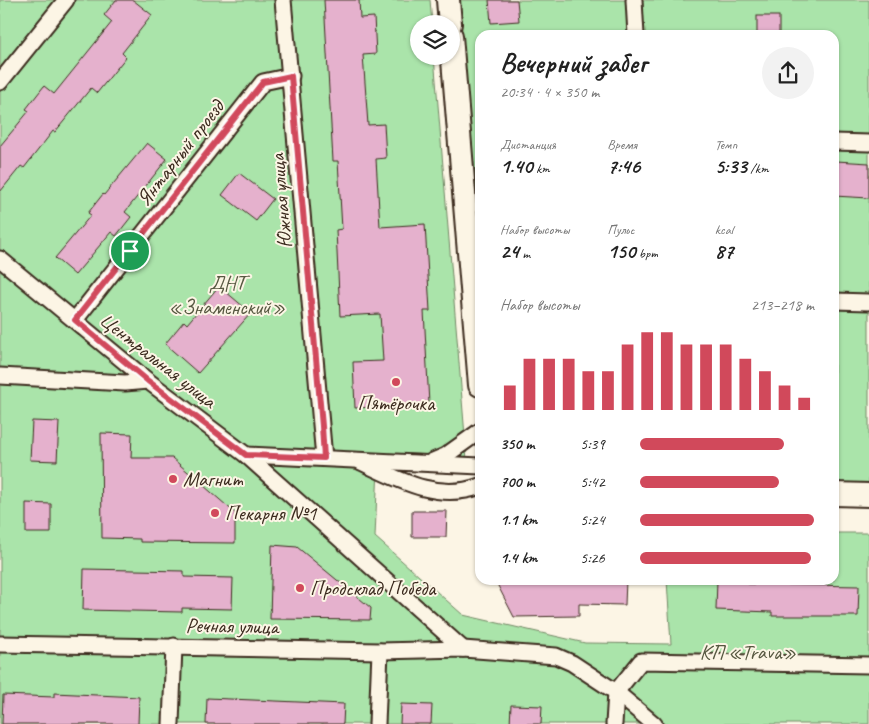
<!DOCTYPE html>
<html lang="ru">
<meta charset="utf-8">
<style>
:root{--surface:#fff;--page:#f2f2f2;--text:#222;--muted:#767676;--accent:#d1495b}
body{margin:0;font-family:Caveat,sans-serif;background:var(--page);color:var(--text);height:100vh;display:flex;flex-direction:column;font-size:19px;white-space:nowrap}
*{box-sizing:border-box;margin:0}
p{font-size:16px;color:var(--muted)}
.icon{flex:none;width:28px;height:28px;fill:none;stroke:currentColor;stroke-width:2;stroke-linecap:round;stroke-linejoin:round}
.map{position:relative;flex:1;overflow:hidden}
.sheet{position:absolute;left:475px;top:30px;width:364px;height:555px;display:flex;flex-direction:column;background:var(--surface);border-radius:15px;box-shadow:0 1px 4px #0004}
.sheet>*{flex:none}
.fabs{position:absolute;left:410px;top:15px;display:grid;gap:10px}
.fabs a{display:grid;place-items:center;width:50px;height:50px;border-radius:50%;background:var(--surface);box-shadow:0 1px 4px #0004;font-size:25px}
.pin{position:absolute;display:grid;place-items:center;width:42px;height:42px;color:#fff;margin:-21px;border:2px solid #fff;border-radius:50%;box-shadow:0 1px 5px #0007}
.round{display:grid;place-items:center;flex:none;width:52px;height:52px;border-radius:26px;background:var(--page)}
.headline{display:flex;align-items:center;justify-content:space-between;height:85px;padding:0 25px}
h1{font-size:28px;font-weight:600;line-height:38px}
.figures{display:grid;grid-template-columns:repeat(3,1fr);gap:8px;height:85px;padding:5px 25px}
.figures div{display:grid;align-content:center}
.figures b{font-size:21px;font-weight:600}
.figures small{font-size:14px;font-weight:400}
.figures p{font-size:14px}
.chart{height:140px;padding:10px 25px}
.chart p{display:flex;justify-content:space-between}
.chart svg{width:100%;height:90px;margin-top:5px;stroke:var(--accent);stroke-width:6}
ul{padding:0 25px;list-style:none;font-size:16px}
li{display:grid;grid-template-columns:80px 60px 1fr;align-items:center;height:38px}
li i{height:12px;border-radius:6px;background:var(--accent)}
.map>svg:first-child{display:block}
.green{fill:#aae4aa;stroke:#728764}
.building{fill:#e5b1cd;stroke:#3b2a1e}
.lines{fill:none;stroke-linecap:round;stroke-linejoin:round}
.street-casing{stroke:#3b2a1e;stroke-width:19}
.secondary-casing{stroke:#3b2a1e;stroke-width:26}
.street{stroke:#fcf5e5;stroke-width:15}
.secondary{stroke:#fcf5e5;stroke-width:22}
.route-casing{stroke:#fff;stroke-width:10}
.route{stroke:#d1495b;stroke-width:6}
.poi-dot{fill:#d1495b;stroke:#fcf5e5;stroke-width:2}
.labels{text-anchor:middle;stroke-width:4;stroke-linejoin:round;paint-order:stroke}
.street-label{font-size:21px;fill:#3b2a1e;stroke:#fcf5e5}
.park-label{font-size:21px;fill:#575841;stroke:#fcf5e5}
.poi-label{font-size:21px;fill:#3b2a1e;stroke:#fcf5e5;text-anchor:start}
</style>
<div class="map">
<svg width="869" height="724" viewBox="0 0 869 724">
<rect width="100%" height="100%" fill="#fcf5e5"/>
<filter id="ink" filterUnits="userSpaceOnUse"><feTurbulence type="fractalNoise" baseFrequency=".02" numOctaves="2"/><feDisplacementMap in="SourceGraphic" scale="10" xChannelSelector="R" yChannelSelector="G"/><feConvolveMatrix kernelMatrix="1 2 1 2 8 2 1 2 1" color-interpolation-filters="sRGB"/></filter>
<g filter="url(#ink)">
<g class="green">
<path d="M 0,0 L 430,0 L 432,24 L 419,24 L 419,56 L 434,56 L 468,473 L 378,467 L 375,537 L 463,615 L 585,643 L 671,644 L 667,580 L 834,580 L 834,533 L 869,533 L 869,724 L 0,724 Z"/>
<path d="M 448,0 L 869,0 L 869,495 L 834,494 L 834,35 L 480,35 L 480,385 Z"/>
</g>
<g class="building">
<path d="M 116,0 L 133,0 L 152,15 L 122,53 L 126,57 L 97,93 L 91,88 L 55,132 L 53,131 L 24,168 L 21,166 L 0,192 L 0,146 L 29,111 L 26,109 L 44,86 L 54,94 L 112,22 L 104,15 Z"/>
<path d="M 324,0 L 359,0 L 360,18 L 374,17 L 376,54 L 363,55 L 368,125 L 384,124 L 386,158 L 376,159 L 380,227 L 425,224 L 430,311 L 424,311 L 429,404 L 355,408 L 353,362 L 383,361 L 380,314 L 340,316 L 336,230 L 342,229 L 338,161 L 333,161 Z"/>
<path d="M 489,0 L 517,0 L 519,21 L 491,23 Z"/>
<rect x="757" y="16" width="22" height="19"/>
<path d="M 147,143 L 167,159 L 125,212 L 131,217 L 116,236 L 111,232 L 75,275 L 55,258 L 91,215 L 88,213 L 103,194 L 104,195 Z"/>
<path d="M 836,161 L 869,163 L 869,198 L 834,196 Z"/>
<path d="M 239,173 L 273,199 L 256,221 L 222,195 Z"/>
<path d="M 219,286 L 251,313 L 198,373 L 165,344 L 184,321 L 187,324 Z"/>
<path d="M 32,421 L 59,422 L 57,461 L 30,460 Z"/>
<path d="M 101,433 L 132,434 L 131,458 L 172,458 L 235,513 L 235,543 L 140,542 L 140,539 L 102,538 Z"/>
<path d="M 26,503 L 51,504 L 51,533 L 26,533 Z"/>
<path d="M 412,511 L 447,511 L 446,537 L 412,537 Z"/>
<path d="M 272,545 L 297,547 L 371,608 L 370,620 L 270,619 Z"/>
<path d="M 84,569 L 184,571 L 184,577 L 233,578 L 232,609 L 182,608 L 182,612 L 83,610 Z"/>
<path d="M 495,580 L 626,580 L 625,605 L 579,604 L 579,616 L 514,617 Z"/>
<path d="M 717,580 L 749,580 L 748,584 L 859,586 L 858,616 L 772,616 L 772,612 L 716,610 Z"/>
<path d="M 54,693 L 139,697 L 138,724 L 2,724 L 3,695 L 54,697 Z"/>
<path d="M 207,698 L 344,704 L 343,724 L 206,724 Z"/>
<path d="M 401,704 L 432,705 L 431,724 L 400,724 Z"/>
<path d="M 511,705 L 542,706 L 541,724 L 510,724 Z"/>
</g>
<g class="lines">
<g class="street-casing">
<g id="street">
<path d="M 283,0 L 324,458"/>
<path d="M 634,0 L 636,35"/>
<path d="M 0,82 L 66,0"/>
<path d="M 834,142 L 869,143"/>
<path d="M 0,259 L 148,381 L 246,455 L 463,649"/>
<path d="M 834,301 L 869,302"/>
<path d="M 75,320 L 263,82 L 291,76"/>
<path d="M 0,376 L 125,383 L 148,381"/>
<path d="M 246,455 L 480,466"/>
<path d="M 361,462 C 399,480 438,502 480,486"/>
<path d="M 431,462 L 445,456 L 480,431"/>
<path d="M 0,644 L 380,651 L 463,649 L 556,656 L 572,663 L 616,692 L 654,724"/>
<path d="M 171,724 L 174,646"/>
<path d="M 377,724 L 380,651"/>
<path d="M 614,724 L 616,692 L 641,661 L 869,665"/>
</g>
</g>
<g class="secondary-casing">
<g id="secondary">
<path d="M 448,0 L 450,24"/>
<path d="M 451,36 L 480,385"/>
<path d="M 834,494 L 869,495"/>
</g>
</g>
<use href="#street" class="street"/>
<use href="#secondary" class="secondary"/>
</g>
</g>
<g class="lines" filter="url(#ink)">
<g class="route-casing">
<path id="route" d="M 291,76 L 322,426 L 324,458 L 246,455 L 148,381 L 75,320 L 263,82 Z"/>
</g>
<use href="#route" class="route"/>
</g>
<g class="poi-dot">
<circle cx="396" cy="382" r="5"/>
<circle cx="173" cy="479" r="5"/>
<circle cx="215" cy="513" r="5"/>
<circle cx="300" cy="588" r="5"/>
</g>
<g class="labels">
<g class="street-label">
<text transform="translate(180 153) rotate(-52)" y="7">Янтарный проезд</text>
<text transform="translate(281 201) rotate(-95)" y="7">Южная улица</text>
<text transform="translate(158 360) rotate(38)" y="7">Центральная улица</text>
<text transform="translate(232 626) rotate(1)" y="7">Речная улица</text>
</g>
<g class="park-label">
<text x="227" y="290">ДНТ<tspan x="227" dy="24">«Знаменский»</tspan></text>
<text x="748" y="659">КП «Trava»</text>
</g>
<g class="poi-label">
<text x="396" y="410" text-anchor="middle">Пятёрочка</text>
<text x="183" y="486">Магнит</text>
<text x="225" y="520">Пекарня №1</text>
<text x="310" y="595">Продсклад Победа</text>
</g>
</g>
</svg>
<div class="fabs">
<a><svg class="icon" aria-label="layers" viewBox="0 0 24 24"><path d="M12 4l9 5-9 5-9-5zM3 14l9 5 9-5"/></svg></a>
</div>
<div class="pin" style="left:130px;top:251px;background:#1e9e55"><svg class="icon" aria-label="arrive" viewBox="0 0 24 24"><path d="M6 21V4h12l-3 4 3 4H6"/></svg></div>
<section class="sheet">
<div class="headline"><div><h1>Вечерний забег</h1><p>20:34 · 4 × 350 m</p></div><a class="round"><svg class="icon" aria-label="share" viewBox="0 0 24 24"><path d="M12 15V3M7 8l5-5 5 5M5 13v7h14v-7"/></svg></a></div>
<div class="figures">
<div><p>Дистанция</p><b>1.40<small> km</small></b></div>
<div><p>Время</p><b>7:46</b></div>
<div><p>Темп</p><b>5:33<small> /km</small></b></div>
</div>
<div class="figures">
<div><p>Набор высоты</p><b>24<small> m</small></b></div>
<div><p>Пульс</p><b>150<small> bpm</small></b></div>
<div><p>kcal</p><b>87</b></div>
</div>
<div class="chart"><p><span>Набор высоты</span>213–218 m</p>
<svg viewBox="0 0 160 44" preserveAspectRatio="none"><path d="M5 44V32M15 44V19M25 44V19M35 44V19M45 44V25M55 44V25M65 44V12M75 44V6M85 44V6M95 44V12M105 44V12M115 44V12M125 44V19M135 44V25M145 44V32M155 44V38"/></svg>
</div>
<ul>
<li><b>350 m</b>5:39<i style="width:83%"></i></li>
<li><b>700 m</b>5:42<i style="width:80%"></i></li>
<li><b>1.1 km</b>5:24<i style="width:100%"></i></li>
<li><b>1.4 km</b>5:26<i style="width:98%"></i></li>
</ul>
</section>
</div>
